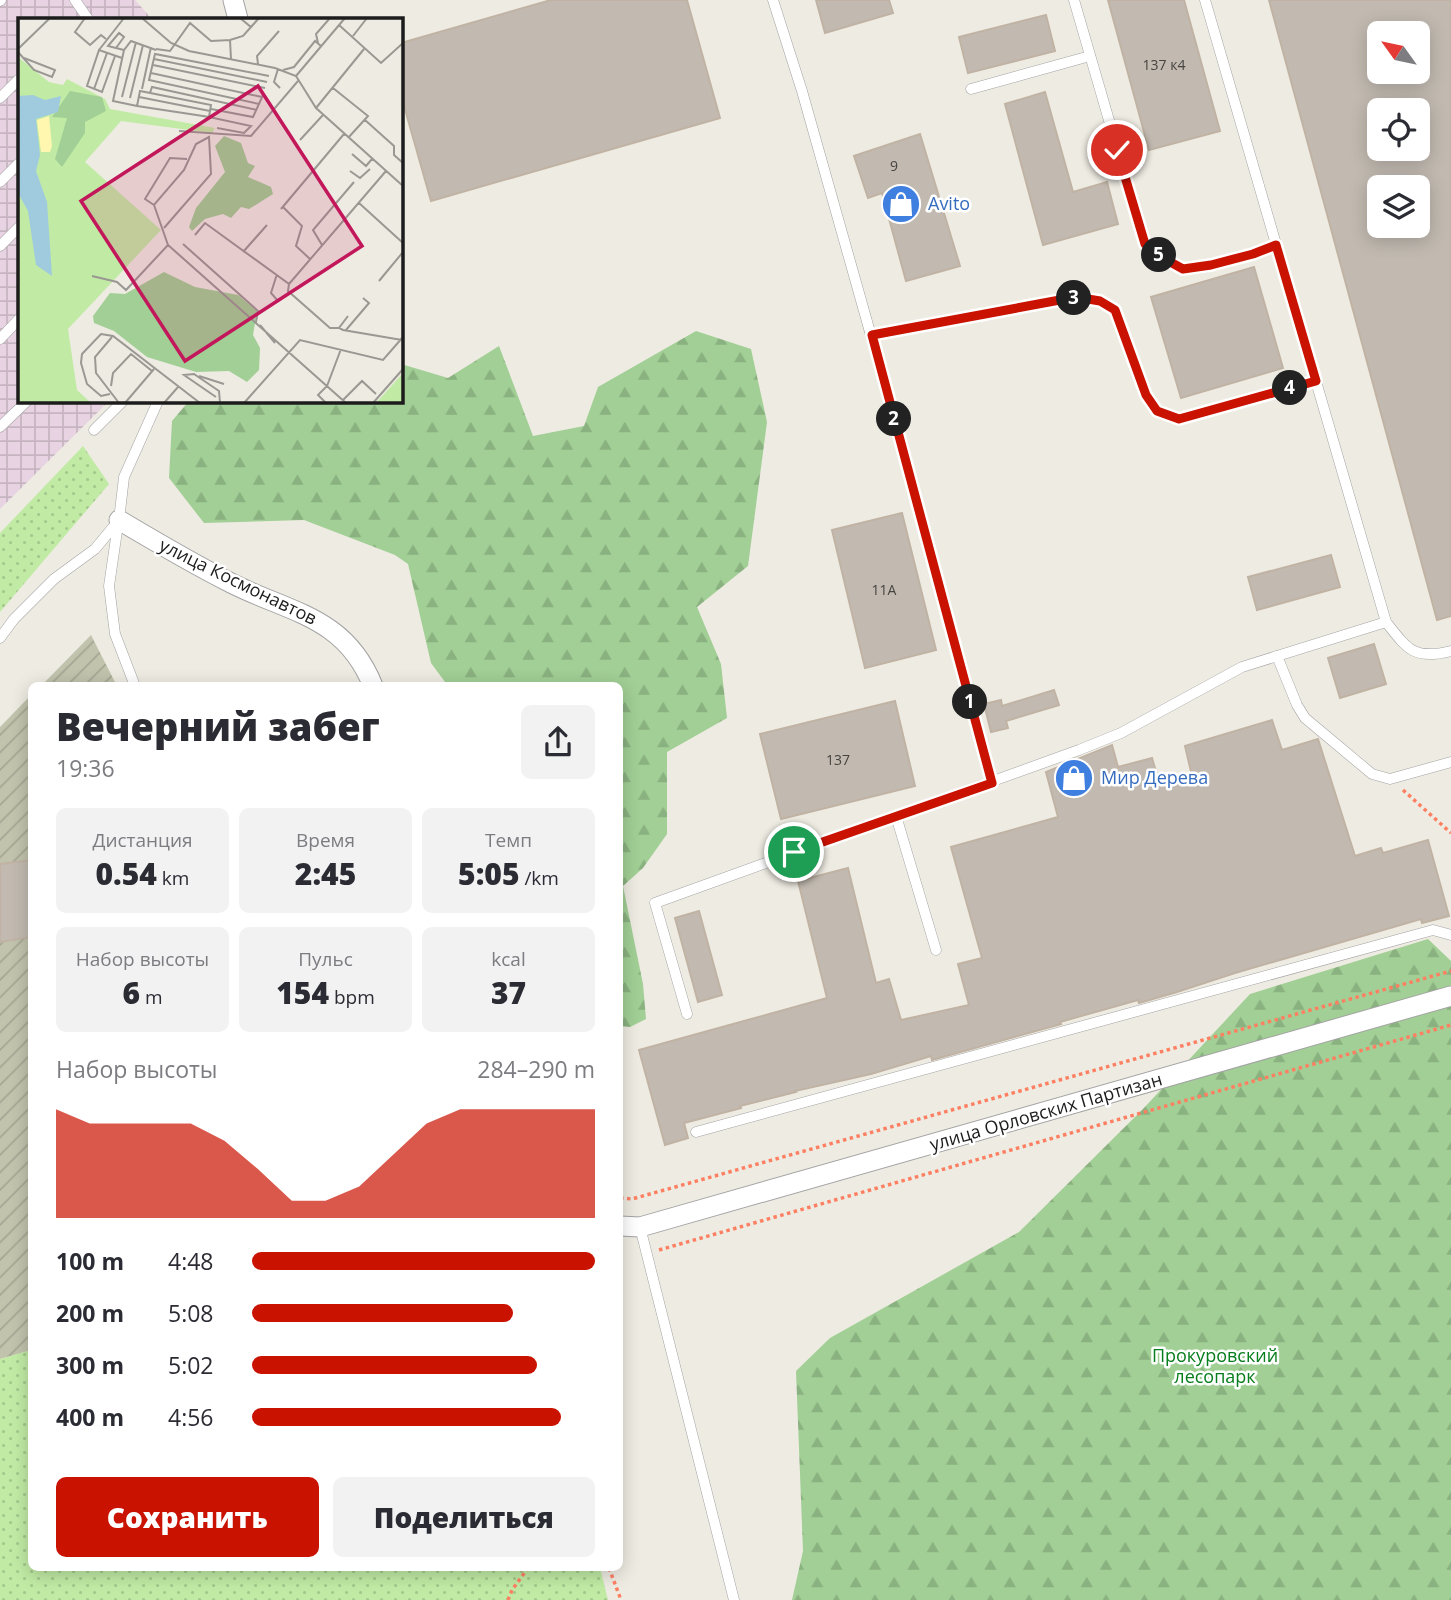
<!DOCTYPE html>
<html lang="ru">
<meta charset="utf-8">
<style>
:root{--surface:#fff;--page:#f2f2f3;--text:#2b2b33;--muted:#7c7c81;--accent:#c91200}
body{margin:0;font-family:"Open Sans",sans-serif;background:var(--page);color:var(--text);height:100vh;display:flex;flex-direction:column;font-size:26px;white-space:nowrap}
*{box-sizing:border-box;margin:0}
p{font-size:23px;color:var(--muted)}
.icon{flex:none;width:38px;height:38px;fill:none;stroke:currentColor;stroke-width:2;stroke-linecap:round;stroke-linejoin:round}
.map{position:relative;flex:1;overflow:hidden}
.details{position:absolute;left:28px;top:682px;width:595px;height:889px;display:flex;flex-direction:column;background:var(--surface);border-radius:10px;box-shadow:0 4px 18px #0003}
.details>*{flex:none}
.needle{width:46px;rotate:303deg}
.fabs{position:absolute;left:1367px;top:21px;display:grid;gap:14px}
.fabs a{display:grid;place-items:center;width:63px;height:63px;border-radius:10px;background:var(--surface);box-shadow:0 4px 18px #0003;font-size:35px}
.pin{position:absolute;display:grid;place-items:center;width:60px;height:60px;color:#fff;margin:-30px;border:4px solid #fff;border-radius:50%;box-shadow:0 2px 7px #0007}
.km{position:absolute;width:35px;height:35px;margin:-18px;border-radius:50%;background:#222;color:#fff;font-size:19px;line-height:35px;text-align:center}
.round{display:grid;place-items:center;flex:none;width:74px;height:74px;border-radius:10px;background:var(--page)}
.headline{display:flex;align-items:center;justify-content:space-between;height:119px;padding:0 28px}
h1{font-size:38px;font-weight:800;line-height:52px}
.figures{display:grid;grid-template-columns:repeat(3,1fr);gap:10px;height:119px;padding:7px 28px}
.figures div{display:grid;align-content:center;border-radius:10px;background:var(--page);text-align:center}
.figures b{font-size:30px;font-weight:800}
.figures small{font-size:19px;font-weight:400}
.figures p{font-size:19px}
.chart{height:196px;padding:14px 28px}
.chart p{display:flex;justify-content:space-between}
.chart svg{width:100%;height:126px;margin-top:7px;fill:var(--accent);opacity:.7}
.button{display:flex;gap:14px;margin-top:auto;padding:14px 28px}
.button a{flex:1;height:80px;border-radius:10px;background:var(--accent);color:#fff;font-size:28px;font-weight:800;line-height:80px;text-align:center}
.button a+a{background:var(--page);color:var(--text)}
ul{padding:0 28px;list-style:none;font-size:23px}
li{display:grid;grid-template-columns:112px 84px 1fr;align-items:center;height:52px}
li i{height:18px;border-radius:9px;background:var(--accent)}
.map>svg:first-child{display:block}
.industrial{fill:url(#industrial-grid)}
.construction{fill:url(#construction-furrows)}
.grass{fill:url(#grass-dots)}
.forest{fill:url(#forest-firs)}
.building{fill:#c2bab1;stroke:#c0b3a4;stroke-width:2;fill-rule:evenodd}
.lines{fill:none;stroke-linecap:round;stroke-linejoin:round}
.service-casing{stroke:#a3a3a3;stroke-width:11}
.minor-casing{stroke:#a3a3a3;stroke-width:21}
.path{stroke:#fe8063;stroke-width:3.5;stroke-dasharray:3.5 3.5;stroke-linecap:butt}
.service{stroke:#fff;stroke-width:10}
.minor{stroke:#fff;stroke-width:19}
.route-casing{stroke:#fff;stroke-width:14}
.route{stroke:#c91200;stroke-width:9}
.labels{text-anchor:middle;stroke-width:5;stroke-linejoin:round;paint-order:stroke}
.number-label{font-size:14px;fill:#464441}
.shop-label{font-size:18px;fill:#366cbe;stroke:#fff;text-anchor:start}
.street-label{font-size:18px;fill:#1c1c1c;stroke:#fff}
.park-label{font-size:18px;fill:#087d1c;stroke:#fff}
.inset-road{fill:none;stroke:#9a9893;stroke-width:2}
.view{fill:#c2185b;fill-opacity:0.15;stroke:#c2185b;stroke-width:3.5}
.inset-edge{fill:none;stroke:#1c1c1c;stroke-width:3.5}
</style>
<div class="map">
<svg width="1451" height="1600" viewBox="0 0 1451 1600">
<defs>
<pattern id="industrial-grid" width="8" height="8" patternUnits="userSpaceOnUse" patternTransform="scale(1.75)"><rect width="8" height="8" fill="#e8d3e2"/><path d="M0 4h8M4 0v8" fill="none" stroke="#c6b5c1"/></pattern>
<pattern id="construction-furrows" width="10" height="10" patternUnits="userSpaceOnUse" patternTransform="scale(1.75)"><rect width="10" height="10" fill="#c1c3ad"/><path d="M-1 1l2-2M0 10L10 0M9 11l2-2" fill="none" stroke="#a5a794"/></pattern>
<pattern id="grass-dots" width="8" height="8" patternUnits="userSpaceOnUse" patternTransform="scale(1.75)"><rect width="8" height="8" fill="#c1eba5"/><path d="M2 2h.1M6 6h.1" fill="none" stroke="#a5c98d" stroke-width="1.8" stroke-linecap="round"/></pattern>
<pattern id="forest-firs" width="22" height="20" patternUnits="userSpaceOnUse" patternTransform="scale(1.75)"><rect width="22" height="20" fill="#a1cf95"/><path d="M5 1l3.5 6h-7zM16 11l3.5 6h-7z" fill="#8ab180"/></pattern>
</defs>
<rect width="100%" height="100%" fill="#eeebe2"/>
<path class="industrial" d="M 0,0 L 135,0 L 152,19 L 19,19 L 19,401 L 109,401 L 0,509 Z"/>
<g class="construction">
<path d="M 91,635 L 117,686 L 41,686 Z"/>
<path d="M 31,695 L 32,1350 L 0,1359 L 0,727 Z"/>
</g>
<g class="grass">
<path d="M 83,446 L 109,484 L 0,612 L 0,533 Z"/>
<path d="M 31,1350 L 32,1568 L 600,1568 L 608,1600 L 0,1600 L 0,1359 Z"/>
</g>
<g class="forest">
<path d="M 696,331 L 751,349 L 767,422 L 748,566 L 697,607 L 721,664 L 727,718 L 667,752 L 667,834 L 643,868 L 623,886 L 643,984 L 646,1019 L 630,1027 L 620,1026 L 620,686 L 448,686 L 431,663 L 408,564 L 395,555 L 304,520 L 204,523 L 169,478 L 172,421 L 189,401 L 401,401 L 401,364 L 448,378 L 499,346 L 533,436 L 584,426 L 598,387 Z"/>
<path d="M 1428,939 L 1451,961 L 1451,1600 L 792,1600 L 803,1551 L 796,1371 L 830,1338 L 1019,1232 L 1143,1109 L 1250,994 Z"/>
</g>
<g class="building">
<path d="M 551,0 L 687,0 L 720,118 L 431,201 L 401,95 L 401,43 Z"/>
<path d="M 816,0 L 889,0 L 893,13 L 825,33 Z"/>
<path d="M 1108,0 L 1184,0 L 1220,131 L 1149,150 Z"/>
<path d="M 1269,0 L 1451,0 L 1451,616 L 1437,620 ZM 1379,33 L 1418,33 L 1418,72 L 1379,72 ZM 1379,110 L 1418,110 L 1418,149 L 1379,149 ZM 1379,187 L 1418,187 L 1418,226 L 1379,226 Z"/>
<path d="M 1046,15 L 1055,51 L 968,73 L 959,37 Z"/>
<path d="M 1045,92 L 1073,192 L 1107,182 L 1118,224 L 1043,245 L 1005,104 Z"/>
<path d="M 920,134 L 960,266 L 906,281 L 882,193 L 868,198 L 854,156 Z"/>
<path d="M 1254,267 L 1283,368 L 1181,398 L 1151,297 Z"/>
<path d="M 902,513 L 936,650 L 865,668 L 832,530 Z"/>
<path d="M 1331,555 L 1340,587 L 1257,610 L 1248,577 Z"/>
<path d="M 1374,644 L 1386,684 L 1340,698 L 1328,658 Z"/>
<path d="M 1054,690 L 1059,705 L 1006,721 L 1008,728 L 991,732 L 984,704 L 1001,700 L 1002,706 Z"/>
<path d="M 895,701 L 915,786 L 781,819 L 760,734 Z"/>
<path d="M 1272,720 L 1282,750 L 1318,739 L 1355,856 L 1381,848 L 1383,853 L 1428,840 L 1449,916 L 1422,923 L 1421,919 L 1235,973 L 1177,992 L 1139,1003 L 1138,1000 L 1060,1022 L 1061,1024 L 932,1060 L 931,1056 L 871,1074 L 795,1091 L 796,1092 L 740,1106 L 741,1108 L 684,1123 L 688,1138 L 665,1145 L 639,1050 L 827,998 L 798,881 L 848,868 L 876,983 L 889,979 L 901,1020 L 969,1005 L 958,964 L 982,958 L 951,847 L 1058,817 L 1046,772 L 1112,745 L 1118,767 L 1152,758 L 1160,785 L 1192,776 L 1185,746 Z"/>
<path d="M 32,860 L 32,937 L 0,942 L 0,864 Z"/>
<path d="M 699,911 L 722,995 L 698,1002 L 675,918 Z"/>
</g>
<g class="lines">
<g class="service-casing">
<g id="service">
<path d="M 75,0 L 88,19"/>
<path d="M 773,0 L 802,91 L 879,364"/>
<path d="M 1074,0 L 1145,244 C 1156,253 1168,263 1181,268 C 1200,273 1257,253 1276,245"/>
<path d="M 1205,0 L 1386,622"/>
<path d="M 0,1 L 1,0"/>
<path d="M 971,89 L 1090,56"/>
<path d="M 0,98 L 19,79"/>
<path d="M 0,182 L 19,163"/>
<path d="M 0,246 L 19,227"/>
<path d="M 871,335 L 1076,297 L 1100,301 L 1115,310 L 1146,395 L 1157,411 L 1179,419 L 1316,381"/>
<path d="M 0,339 L 19,319"/>
<path d="M 0,427 L 27,401"/>
<path d="M 94,430 L 123,401"/>
<path d="M 919,513 L 992,783"/>
<path d="M 118,524 L 109,586 L 115,634 L 135,686"/>
<path d="M 0,638 L 14,619 L 54,579 L 95,549 L 119,520 L 124,477 L 158,401"/>
<path d="M 1277,656 L 1297,705 L 1305,718 L 1372,774 L 1390,779 L 1451,762"/>
<path d="M 896,816 L 936,950"/>
<path d="M 687,1014 L 655,903 L 1079,750 L 1121,733 L 1242,667 L 1386,622 C 1408,650 1414,660 1451,651"/>
<path d="M 696,1132 L 1433,930 L 1451,935"/>
<path d="M 640,1227 L 734,1600"/>
</g>
</g>
<g class="minor-casing">
<g id="minor">
<path d="M 233,0 L 238,19"/>
<path d="M 119,520 C 156,542 193,564 231,583 C 290,613 345,616 373,686"/>
<path d="M 620,1226 L 640,1227 L 1451,996"/>
</g>
</g>
<g class="path">
<path d="M 883,376 L 916,500"/>
<path d="M 1403,790 L 1451,833"/>
<path d="M 620,1198 L 632,1199 L 1451,971"/>
<path d="M 659,1250 L 1451,1025"/>
<path d="M 609,1568 L 621,1600"/>
<path d="M 508,1600 L 512,1590 L 528,1568"/>
</g>
<use href="#service" class="service"/>
<use href="#minor" class="minor"/>
</g>
<g class="lines">
<g class="route-casing">
<path id="route" d="M 794,852 L 992,783 L 872,335 L 1076,297 L 1100,301 L 1115,310 L 1146,395 L 1157,411 L 1179,419 L 1316,381 L 1276,245 L 1253,254 L 1211,265 L 1183,269 L 1163,258 L 1145,244 L 1117,150"/>
</g>
<use href="#route" class="route"/>
</g>
<defs>
<g id="shop-disc" transform="scale(2.0125)"><circle r="9.5" fill="#3f7fe0" stroke="#fff"/><path d="M-5-2.5h2.3a2.7 3.5 0 0 1 5.4 0H5L5.5 6h-11ZM-1.5-2.5h3a1.5 2.3 0 0 0-3 0Z" fill="#fff"/></g>
</defs>
<g fill-rule="evenodd">
<use href="#shop-disc" x="901" y="204"/>
<use href="#shop-disc" x="1074" y="778"/>
</g>
<g class="labels">
<g class="number-label">
<text x="1164" y="70">137 к4</text>
<text x="894" y="171">9</text>
<text x="884" y="595">11А</text>
<text x="838" y="765">137</text>
</g>
<g class="shop-label">
<text x="928" y="210">Avito</text>
<text x="1101" y="784">Мир Дерева</text>
</g>
<g class="street-label">
<text transform="translate(238 582) rotate(26)" y="6">улица Космонавтов</text>
<text transform="translate(1046 1112) rotate(-16)" y="6">улица Орловских Партизан</text>
</g>
<g class="park-label">
<text x="1215" y="1362">Прокуровский<tspan x="1215" dy="21">лесопарк</tspan></text>
</g>
</g>
<g transform="translate(18 18)">
<rect width="385" height="385" fill="#eeebe2"/>
<path d="M 0,39 L 31,64 L 45,67 L 49,61 L 87,81 L 92,91 L 197,110 L 194,115 L 103,103 L 67,144 L 143,212 L 50,311 L 59,372 L 73,385 L 0,385 ZM 385,355 L 385,385 L 358,385 Z" fill="#c1eba5"/>
<path d="M 52,73 L 84,79 L 88,93 L 67,104 L 67,115 L 44,149 L 37,141 L 49,100 L 34,99 ZM 206,118 L 223,125 L 230,145 L 237,148 L 230,159 L 253,169 L 255,176 L 231,191 L 223,189 L 213,200 L 205,196 L 187,201 L 174,213 L 171,209 L 178,190 L 207,154 L 197,128 ZM 146,254 L 177,269 L 220,277 L 239,293 L 235,317 L 242,330 L 241,352 L 229,364 L 211,353 L 178,354 L 129,339 L 96,313 L 76,305 L 75,298 L 92,275 L 107,276 Z" fill="#a1cf95"/>
<path d="M 31,98 L 34,128 L 32,134 L 23,134 L 19,102 Z" fill="#fff6af"/>
<path d="M 15,77 L 27,82 L 43,78 L 40,94 L 18,101 L 22,137 L 18,153 L 29,184 L 34,258 L 18,247 L 10,193 L 0,175 L 0,78 Z" fill="#a0cade"/>
<path class="inset-road" d="M 67,0 L 57,14 L 72,27 L 83,17 L 88,21M 124,0 L 153,25 L 171,33 L 257,50 L 278,58 L 298,90 L 385,168M 222,0 L 233,9 L 241,0M 321,7 L 363,45 L 385,25M 335,18 L 349,0M 212,22 L 225,18 L 233,9M 300,25 L 298,16 L 312,0M 98,30 L 106,19 L 101,15 L 90,28 L 106,32 L 113,23 L 138,32M 0,31 L 32,0M 138,31 L 152,33 L 172,5 L 193,23 L 212,22 L 213,41M 81,32 L 106,0M 106,32 L 95,83 L 119,88 L 185,98 L 191,99 L 193,87 L 122,73 L 119,88M 0,34 L 16,52 L 34,59 L 37,52 L 6,40M 97,38 L 84,74 L 69,68 L 81,32 L 104,40M 136,41 L 249,64M 240,46 L 239,38 L 261,13M 135,47 L 247,70M 260,51 L 256,64 L 262,70M 265,52 L 276,49 L 297,23 L 303,28M 133,55 L 244,79M 278,58 L 327,0M 315,70 L 350,98 L 330,120M 76,71 L 89,35M 124,71 L 133,29M 132,75 L 134,69 L 239,92M 104,79 L 118,24M 121,79 L 192,93M 112,80 L 125,27M 241,86 L 131,62 L 137,36 L 251,58M 298,90 L 346,31M 193,91 L 235,99 L 245,77M 191,99 L 233,108 L 226,115 L 199,110M 347,102 L 376,128 L 376,137 L 385,145M 161,113 L 233,118 L 280,63M 282,122 L 305,97M 334,136 L 348,148 L 354,141M 332,153 L 342,160 L 352,151M 341,185 L 385,225M 136,187 L 150,227 L 328,385M 265,189 L 284,208 L 278,228 L 292,241M 263,191 L 326,116M 146,210 L 193,156 L 191,119 L 178,126 L 166,152 L 136,187 L 127,181 L 152,140 L 169,141M 177,217 L 187,205 L 271,266 L 270,273 L 312,310 L 321,310M 165,226 L 240,293 L 238,304M 304,227 L 295,212 L 336,164M 225,234 L 249,207M 259,256 L 253,275 L 260,283M 74,258 L 99,264 L 108,272 L 150,227M 361,263 L 385,234M 271,266 L 368,153M 330,298 L 321,310 L 325,312 L 384,322M 242,307 L 257,325M 328,312 L 351,285 L 345,280M 94,319 L 77,339 L 78,355 L 101,385M 181,358 L 206,366M 93,368 L 95,355 L 113,336 L 134,353M 92,376 L 83,378 L 69,366 L 63,345 L 64,336 L 83,316 L 95,318 L 182,385M 198,379 L 166,357 L 176,356 L 201,373 L 202,385M 325,382 L 344,363 L 358,376M 107,385 L 136,351M 146,385 L 160,369M 226,385 L 282,322 L 365,342 L 385,319M 308,385 L 300,377 L 309,368 L 323,331M 355,385 L 385,351"/>
<path class="view" d="M 240,68 L 344,228 L 167,343 L 63,183 Z"/>
<rect width="385" height="385" class="inset-edge"/>
</g>
</svg>
<div class="fabs">
<a><svg class="needle" viewBox="-14 -14 28 28"><path d="M0-13l5 13h-10z" fill="#e53935"/><path d="M0 13l5-13h-10z" fill="#7c7c81"/></svg></a>
<a><svg class="icon" aria-label="locate" viewBox="0 0 24 24"><circle cx="12" cy="12" r="6"/><path d="M12 2v4M12 18v4M2 12h4M18 12h4"/></svg></a>
<a><svg class="icon" aria-label="layers" viewBox="0 0 24 24"><path d="M12 4l9 5-9 5-9-5zM3 14l9 5 9-5"/></svg></a>
</div>
<div class="pin" style="left:794px;top:852px;background:#1e9e55"><svg class="icon" aria-label="arrive" viewBox="0 0 24 24"><path d="M6 21V4h12l-3 4 3 4H6"/></svg></div>
<div class="pin" style="left:1117px;top:150px;background:#d93025"><svg class="icon" aria-label="check" viewBox="0 0 24 24"><path d="M5 12l5 5 9-10"/></svg></div>
<b class="km" style="left:970px;top:702px">1</b>
<b class="km" style="left:894px;top:419px">2</b>
<b class="km" style="left:1074px;top:298px">3</b>
<b class="km" style="left:1290px;top:388px">4</b>
<b class="km" style="left:1159px;top:255px">5</b>
<section class="details">
<div class="headline"><div><h1>Вечерний забег</h1><p>19:36</p></div><a class="round"><svg class="icon" aria-label="share" viewBox="0 0 24 24"><path d="M12 15V3M7 8l5-5 5 5M5 13v7h14v-7"/></svg></a></div>
<div class="figures">
<div><p>Дистанция</p><b>0.54<small> km</small></b></div>
<div><p>Время</p><b>2:45</b></div>
<div><p>Темп</p><b>5:05<small> /km</small></b></div>
</div>
<div class="figures">
<div><p>Набор высоты</p><b>6<small> m</small></b></div>
<div><p>Пульс</p><b>154<small> bpm</small></b></div>
<div><p>kcal</p><b>37</b></div>
</div>
<div class="chart"><p><span>Набор высоты</span>284–290 m</p>
<svg viewBox="0 0 160 44" preserveAspectRatio="none"><path d="M0 44V6L10 11L20 11L30 11L40 11L50 17L60 27L70 38L80 38L90 33L100 22L110 11L120 6L130 6L140 6L150 6L160 6V44z"/></svg>
</div>
<ul>
<li><b>100 m</b>4:48<i style="width:100%"></i></li>
<li><b>200 m</b>5:08<i style="width:76%"></i></li>
<li><b>300 m</b>5:02<i style="width:83%"></i></li>
<li><b>400 m</b>4:56<i style="width:90%"></i></li>
</ul>
<div class="button"><a>Сохранить</a><a>Поделиться</a></div>
</section>
</div>
